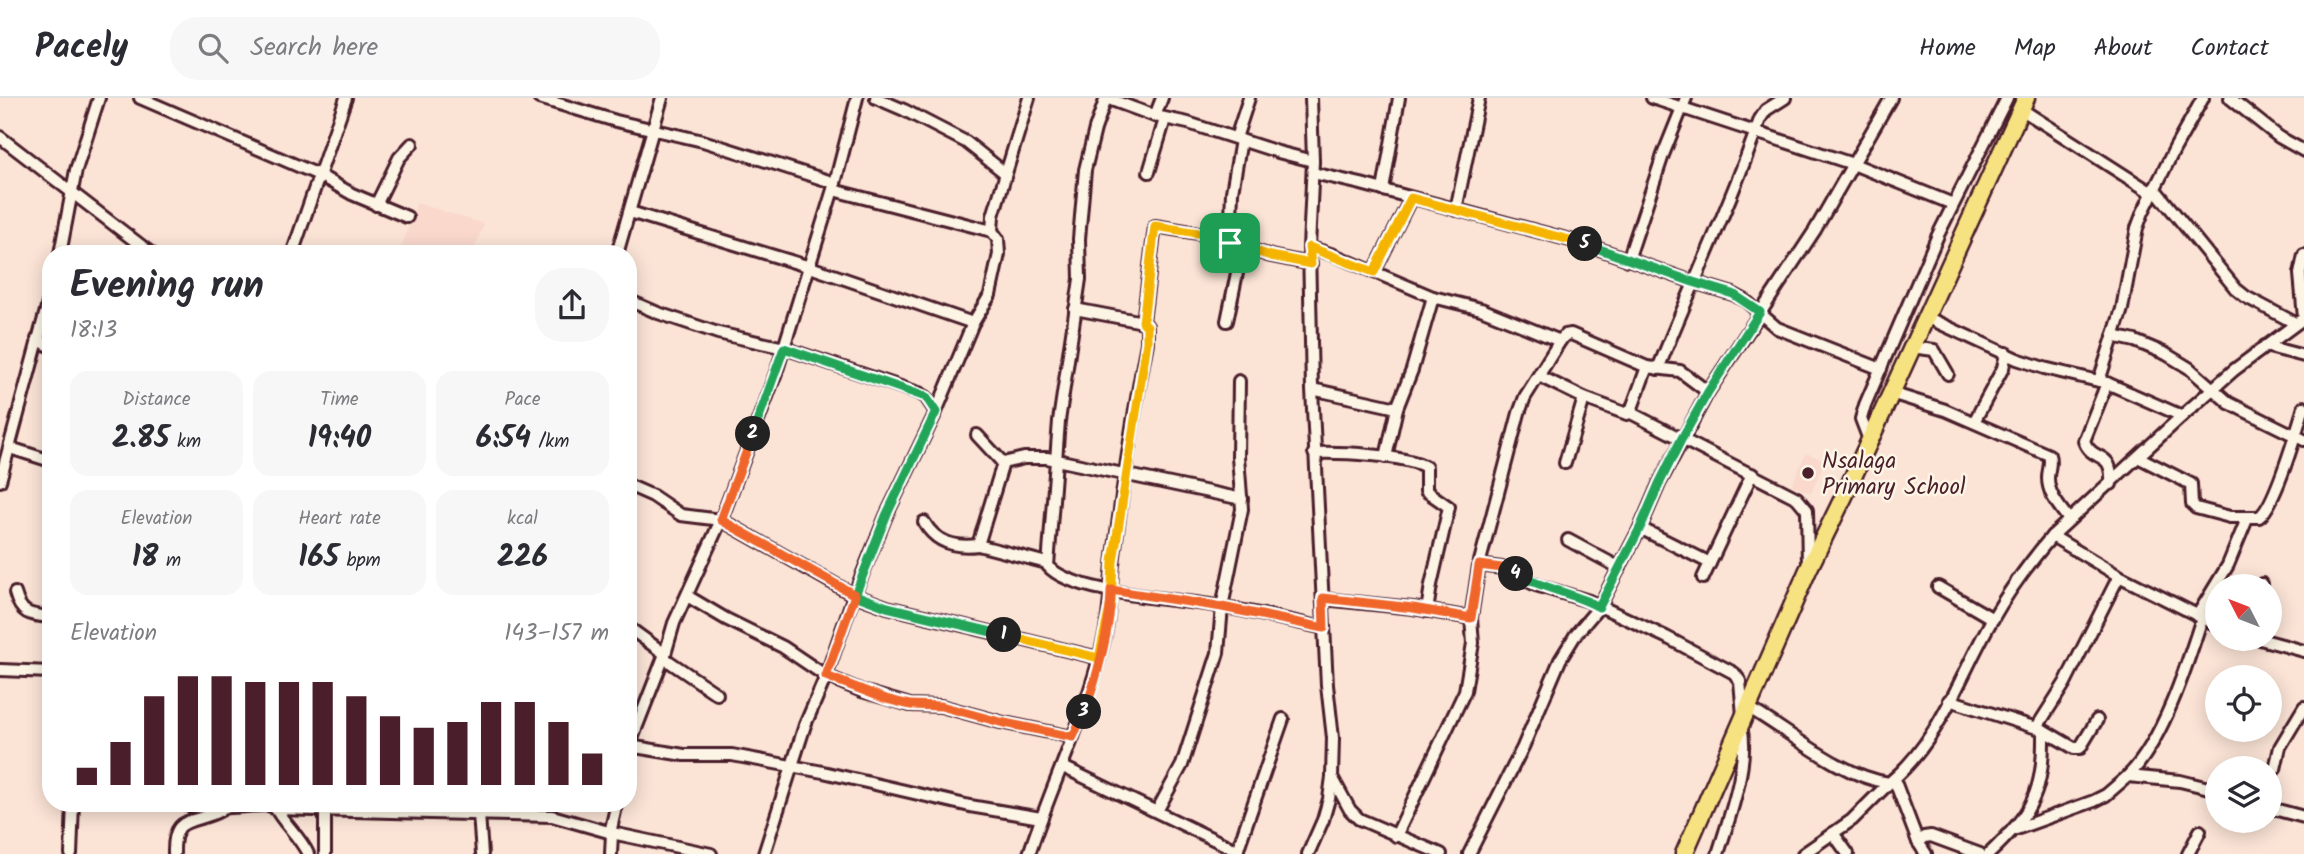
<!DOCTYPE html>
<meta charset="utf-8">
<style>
:root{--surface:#fff;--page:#f7f7f7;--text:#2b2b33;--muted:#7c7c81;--line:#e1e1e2;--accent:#4a1f2b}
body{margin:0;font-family:Kalam,sans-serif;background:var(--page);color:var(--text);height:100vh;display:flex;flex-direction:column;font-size:26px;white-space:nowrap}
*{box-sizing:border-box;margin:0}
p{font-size:23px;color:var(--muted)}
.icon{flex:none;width:38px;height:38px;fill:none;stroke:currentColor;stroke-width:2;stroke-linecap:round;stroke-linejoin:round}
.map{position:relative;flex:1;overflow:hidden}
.side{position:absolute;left:42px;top:147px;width:595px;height:567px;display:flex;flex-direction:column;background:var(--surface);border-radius:28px;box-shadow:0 4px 18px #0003}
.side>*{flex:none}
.needle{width:46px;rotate:312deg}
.tools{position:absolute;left:2205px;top:476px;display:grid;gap:14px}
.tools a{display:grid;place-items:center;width:77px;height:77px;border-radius:50%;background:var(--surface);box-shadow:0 4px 18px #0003;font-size:35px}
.pin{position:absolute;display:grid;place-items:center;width:60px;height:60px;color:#fff;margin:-30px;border-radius:14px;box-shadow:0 4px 10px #0006}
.km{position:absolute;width:35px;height:35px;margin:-18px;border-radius:50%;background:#222;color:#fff;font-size:19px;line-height:35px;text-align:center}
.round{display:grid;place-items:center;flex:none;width:74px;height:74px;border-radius:28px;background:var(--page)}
.head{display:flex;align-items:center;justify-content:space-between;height:119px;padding:0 28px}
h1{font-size:38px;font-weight:600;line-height:52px}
.figures{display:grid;grid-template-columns:repeat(3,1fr);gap:10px;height:119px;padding:7px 28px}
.figures div{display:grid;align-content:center;border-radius:18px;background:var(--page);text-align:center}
.figures b{font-size:30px;font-weight:600}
.figures small{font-size:19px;font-weight:400}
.figures p{font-size:19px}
.chart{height:196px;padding:14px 28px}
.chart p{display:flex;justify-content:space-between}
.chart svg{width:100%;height:126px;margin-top:7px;stroke:var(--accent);stroke-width:6}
header{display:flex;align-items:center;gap:42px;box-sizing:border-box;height:98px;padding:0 35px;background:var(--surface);border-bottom:2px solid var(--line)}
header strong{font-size:33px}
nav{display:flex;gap:38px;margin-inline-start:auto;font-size:24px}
.search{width:490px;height:63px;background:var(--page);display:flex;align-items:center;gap:18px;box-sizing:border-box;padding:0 24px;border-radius:28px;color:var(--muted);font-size:26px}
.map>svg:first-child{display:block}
.built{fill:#fad8cc}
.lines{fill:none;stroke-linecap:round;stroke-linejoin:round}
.minor-casing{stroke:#4a1f2b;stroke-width:16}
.highway-casing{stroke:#4a1f2b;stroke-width:21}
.minor{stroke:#fcf5e5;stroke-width:10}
.highway{stroke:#f7e281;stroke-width:16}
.split-1-casing{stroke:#fff;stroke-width:14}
.split-2-casing{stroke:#fff;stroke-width:14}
.split-3-casing{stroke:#fff;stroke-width:14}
.split-4-casing{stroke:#fff;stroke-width:14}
.split-5-casing{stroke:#fff;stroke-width:14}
.split-6-casing{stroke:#fff;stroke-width:14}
.split-1{stroke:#f5b400;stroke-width:9}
.split-2{stroke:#22a559;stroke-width:9}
.split-3{stroke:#f0652b;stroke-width:9}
.split-4{stroke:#f0652b;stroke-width:9}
.split-5{stroke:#22a559;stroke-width:9}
.split-6{stroke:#f5b400;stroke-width:9}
.poi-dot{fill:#4a1f2b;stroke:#fcf5e5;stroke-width:2.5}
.labels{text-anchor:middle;stroke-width:5;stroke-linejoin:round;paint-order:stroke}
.poi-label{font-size:23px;fill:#4a1f2b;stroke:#fcf5e5;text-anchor:start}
</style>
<header>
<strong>Pacely</strong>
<div class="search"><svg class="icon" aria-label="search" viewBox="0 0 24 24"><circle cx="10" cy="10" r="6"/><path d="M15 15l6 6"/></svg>Search here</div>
<nav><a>Home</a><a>Map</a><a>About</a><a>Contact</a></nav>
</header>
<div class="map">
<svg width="2304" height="756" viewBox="0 0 2304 756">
<rect width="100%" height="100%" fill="#fbe4d6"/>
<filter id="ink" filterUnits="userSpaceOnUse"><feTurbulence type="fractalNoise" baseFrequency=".0143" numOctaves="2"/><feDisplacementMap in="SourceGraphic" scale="14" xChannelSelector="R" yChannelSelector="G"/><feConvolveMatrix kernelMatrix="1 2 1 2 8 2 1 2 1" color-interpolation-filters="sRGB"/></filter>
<g filter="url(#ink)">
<g class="built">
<path d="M 417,105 L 484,126 L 472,156 L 399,156 Z"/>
<path d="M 1806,355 L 1825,363 L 1811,395 L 1792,387 Z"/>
</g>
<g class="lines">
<g class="minor-casing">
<g id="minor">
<path d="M 140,0 L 319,77 L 352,96 L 407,119"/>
<path d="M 539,0 L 616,23 L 703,43 L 835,85"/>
<path d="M 876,0 L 904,12 L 966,44 L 1005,75"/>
<path d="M 1106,0 L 1095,31 L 1085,72 L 1079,141 L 1080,181 L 1059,323 L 1048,468 C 1073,497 1183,501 1224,509 C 1258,515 1291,523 1324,530"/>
<path d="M 1106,0 L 1155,18 L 1188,25 L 1278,54 L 1313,63"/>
<path d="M 1652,0 L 1853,66 L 1953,106"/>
<path d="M 2230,0 L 2279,39 L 2304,53"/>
<path d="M 2021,11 L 2152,95"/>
<path d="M 1155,18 L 1162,0"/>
<path d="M 0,39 L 152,156"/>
<path d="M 1236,40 L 1249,0"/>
<path d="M 1149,74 L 1165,21"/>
<path d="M 1313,75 L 1361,86 L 1585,146 L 1693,184 L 1733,196 L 1746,203 L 1777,230 L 1881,271"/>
<path d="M 2154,90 L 2236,191 L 2246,199 L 2295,225"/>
<path d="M 833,92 L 992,133"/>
<path d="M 1383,92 L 1399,0"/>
<path d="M 376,107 L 399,60 L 412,46"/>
<path d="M 1456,112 L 1479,0"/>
<path d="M 630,114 L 810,169 L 973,225"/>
<path d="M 1309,149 L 1334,157 L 1433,199 L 1481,211 L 1560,243"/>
<path d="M 60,156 L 76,72 L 99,0"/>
<path d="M 292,156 L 346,0"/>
<path d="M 617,156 L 662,0"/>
<path d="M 1628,162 L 1663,57 L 1686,0"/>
<path d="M 1374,174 L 1411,100"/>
<path d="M 628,202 L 658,215 L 718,235 L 784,250 L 919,295 L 926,299 L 936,314"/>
<path d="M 1926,219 L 2017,261 L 2044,270 L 2107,285 L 2182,318"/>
<path d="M 2304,220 L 2300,176 L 2304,157"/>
<path d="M 1227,223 L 1237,175 L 1237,157 L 1230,145 L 1232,94 L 1241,42"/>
<path d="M 1143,224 L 1155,128 L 1198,135 L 1271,158 L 1311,166"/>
<path d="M 2113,238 L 2135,243 L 2166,256 L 2189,270 L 2229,305 L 2304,342"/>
<path d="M 37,241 L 51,249"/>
<path d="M 2265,248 L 2304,258"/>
<path d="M 1911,249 L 1934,252 L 1948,276"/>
<path d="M 1658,271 C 1691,188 1731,106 1760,21 L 1766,12 L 1785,0"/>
<path d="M 1539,278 L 1584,300 L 1627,316 L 1632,310 L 1647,269"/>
<path d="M 2099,283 L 2122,211 L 2137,130 L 2143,114 L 2175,50 L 2203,0"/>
<path d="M 2107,285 L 2084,343 C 2093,366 2113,350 2111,386"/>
<path d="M 1312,291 L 1397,310"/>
<path d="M 1891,295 L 1945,312 L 2049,357 C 2052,365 2048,371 2048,380 C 2048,397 2060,409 2069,422"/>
<path d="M 1629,314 L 1797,400 L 1807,412 L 1808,466"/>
<path d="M 1974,324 L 2003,270 L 2006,255"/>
<path d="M 977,337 L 1003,365"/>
<path d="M 1869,342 L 1861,321 L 1865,307 L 1938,137 L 2007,0"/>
<path d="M 10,350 L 51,363"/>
<path d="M 1314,355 C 1339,354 1406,357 1426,369 L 1426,393 L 1449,409 L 1431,487 L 1427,513"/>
<path d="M 1386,359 L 1397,310 L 1412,272 L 1433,199"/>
<path d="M 2138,359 L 2191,386 L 2192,406 L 2196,410 L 2230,419 L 2259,419 C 2275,409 2297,331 2304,309"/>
<path d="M 1565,365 L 1584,300"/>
<path d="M 0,383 L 51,194"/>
<path d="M 628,387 L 653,398 L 681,417 L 721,422 L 854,497 L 887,509 L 1099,560"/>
<path d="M 924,424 C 936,445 955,450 978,447"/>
<path d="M 1640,430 L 1710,465"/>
<path d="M 2052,438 L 2119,478 L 2217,527"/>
<path d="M 1568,442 L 1620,470"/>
<path d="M 1047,465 L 978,447 L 1003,365 L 1024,360 L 1047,360 L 1242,401"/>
<path d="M 1479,467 L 1502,470 L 1536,487 L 1589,503 L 1666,539 L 1734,575 L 1740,583 L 1743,617"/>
<path d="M 1703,480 L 1752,376"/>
<path d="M 2262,488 L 2262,486"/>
<path d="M 1938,489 L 1993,521"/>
<path d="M 15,495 C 21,517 30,517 51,519"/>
<path d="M 687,498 L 726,521 L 783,549 L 826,578 L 862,593 L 910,607 L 941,608 L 1000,624 L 1073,639"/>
<path d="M 1323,501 L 1413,510 L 1471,520"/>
<path d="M 2197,518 L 2228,467 L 2247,421"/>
<path d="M 628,529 L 665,556"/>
<path d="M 2260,541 L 2304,553"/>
<path d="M 664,560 L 717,596"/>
<path d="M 0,572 L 51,574"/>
<path d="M 1949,602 L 2043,632 C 2044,694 2033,714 1989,756"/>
<path d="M 1749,610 C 1792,635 1840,678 1889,685 C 1940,643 1960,577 1992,522 C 2009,492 2030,464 2052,438 L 2182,318 L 2234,272 L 2304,220"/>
<path d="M 2037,629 L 2065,585 L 2119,478"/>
<path d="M 2043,632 L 2074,650 L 2080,650 L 2097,622"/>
<path d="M 629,648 L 684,657 L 732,657 L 823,674 L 970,708 L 1041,720"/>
<path d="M 628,651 L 665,556 L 674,525 L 721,422 L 777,272 L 835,85 L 857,0"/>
<path d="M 1063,669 L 1238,753"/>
<path d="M 2270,675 L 2275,671 L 2280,649 L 2304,609"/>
<path d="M 2128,678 C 2163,643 2187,567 2202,520"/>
<path d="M 1332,679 L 1350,712 L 1359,721 L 1441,756"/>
<path d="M 1894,681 L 1918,744 L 1926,756"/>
<path d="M 183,705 C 197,714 248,707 268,707"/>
<path d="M 266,705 L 276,711 L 552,718 L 612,735 L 711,756"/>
<path d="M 2270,710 L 2304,719"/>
<path d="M 276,711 C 285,727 300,739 308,756"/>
<path d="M 1157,713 L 1182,667 L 1218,555 L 1222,509 L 1242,411 L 1238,359 L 1239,283"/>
<path d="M 479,716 L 482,756"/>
<path d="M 2016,731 L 2094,703 L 2106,697 L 2128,678 L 2180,683 L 2217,692"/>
<path d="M 610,735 L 617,705"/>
<path d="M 1833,735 L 1848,756"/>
<path d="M 1396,738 L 1465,593 L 1473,545 L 1471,520 L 1479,467 L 1519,315 L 1525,299 L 1560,243 L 1565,237 L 1571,236 L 1647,269 L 1680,273 L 1708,294"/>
<path d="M 1918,744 L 1924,739 L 1931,738 L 1980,756"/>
<path d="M 71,756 L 73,705"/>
<path d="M 174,756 C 173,714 193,728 221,712"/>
<path d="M 325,756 L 325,711"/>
<path d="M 611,756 L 612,735"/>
<path d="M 764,756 L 805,627 L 826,578 L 854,497 L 886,418 L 936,314 L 973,225 L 990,197 L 999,156 L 998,141 L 992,133 L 993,118 L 1029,0"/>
<path d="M 1029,756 C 1052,685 1086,618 1103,545 C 1110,519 1110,493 1113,466 C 1122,392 1133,317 1147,245 L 1147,228 L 1143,224 L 1075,211"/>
<path d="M 1236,756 L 1283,621"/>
<path d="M 1308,756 L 1323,722 L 1329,701 L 1332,679 L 1333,640 L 1327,587 L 1312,291 L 1309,149 L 1313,63 L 1311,0"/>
<path d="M 1469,756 L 1523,649 L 1560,562 L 1576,536 L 1599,509 L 1640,430 L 1659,386 L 1708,294 L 1815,132 L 1891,0"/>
<path d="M 1718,756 C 1729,720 1750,665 1741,628"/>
<path d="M 1803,756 L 1852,722 L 1889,685"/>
<path d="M 2188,756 L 2200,733"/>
</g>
</g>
<g class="highway-casing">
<path id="highway" d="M 1684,756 L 1808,472 L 1847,392 L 2026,0"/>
</g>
<use href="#minor" class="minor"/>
<use href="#highway" class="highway"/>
</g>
</g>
<g class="lines" filter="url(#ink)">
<g class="split-1-casing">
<path id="split-1" d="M 1004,537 L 1099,560 L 1111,505 L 1113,464 L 1147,244 L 1147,228 L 1143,224 L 1155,128 L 1198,135 L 1230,145"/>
</g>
<g class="split-2-casing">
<path id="split-2" d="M 753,336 L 784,250 L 926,299 L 936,314 L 886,418 L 855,497 L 887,509 L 1004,537"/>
</g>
<g class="split-3-casing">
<path id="split-3" d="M 753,336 L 721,422 L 855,497 L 826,578 L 886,601 L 910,607 L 941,608 L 1000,624 L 1073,639 L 1084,614"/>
</g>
<g class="split-4-casing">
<path id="split-4" d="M 1084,614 C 1097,582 1111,526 1111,492 L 1222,509 L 1324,530 L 1323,500 L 1413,510 L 1471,520 L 1479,467 L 1502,470 L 1516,476"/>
</g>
<g class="split-5-casing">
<path id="split-5" d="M 1516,476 C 1544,491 1573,495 1599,509 L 1640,430 L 1659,386 L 1681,342 L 1708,294 L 1760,214 L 1733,196 L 1693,184 L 1585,146"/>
</g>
<g class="split-6-casing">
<path id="split-6" d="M 1230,145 L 1271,158 L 1311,166 L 1309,149 L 1374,174 L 1411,100 L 1585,146"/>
</g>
<use href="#split-1" class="split-1"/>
<use href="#split-2" class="split-2"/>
<use href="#split-3" class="split-3"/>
<use href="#split-4" class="split-4"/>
<use href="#split-5" class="split-5"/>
<use href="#split-6" class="split-6"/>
</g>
<circle class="poi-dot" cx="1808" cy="375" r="7"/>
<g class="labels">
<g class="poi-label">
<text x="1822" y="370">Nsalaga<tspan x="1822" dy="26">Primary School</tspan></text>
</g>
</g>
</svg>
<div class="tools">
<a><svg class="needle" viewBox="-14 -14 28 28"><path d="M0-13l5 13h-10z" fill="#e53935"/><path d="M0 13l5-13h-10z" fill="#7c7c81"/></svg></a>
<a><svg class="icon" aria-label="locate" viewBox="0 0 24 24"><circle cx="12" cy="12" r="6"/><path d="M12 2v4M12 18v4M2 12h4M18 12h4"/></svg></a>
<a><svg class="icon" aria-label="layers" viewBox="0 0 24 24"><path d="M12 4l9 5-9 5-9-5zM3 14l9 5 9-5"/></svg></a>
</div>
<div class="pin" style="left:1230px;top:145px;background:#1e9e55"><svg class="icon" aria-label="arrive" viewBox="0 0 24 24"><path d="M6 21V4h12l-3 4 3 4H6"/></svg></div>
<b class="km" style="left:1004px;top:537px">1</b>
<b class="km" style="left:753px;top:336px">2</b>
<b class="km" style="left:1084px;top:614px">3</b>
<b class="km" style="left:1516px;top:476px">4</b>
<b class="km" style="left:1585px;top:146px">5</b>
<section class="side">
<div class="head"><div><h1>Evening run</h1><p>18:13</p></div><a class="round"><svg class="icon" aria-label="share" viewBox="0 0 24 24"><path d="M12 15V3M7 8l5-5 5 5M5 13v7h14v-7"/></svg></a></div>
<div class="figures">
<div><p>Distance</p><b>2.85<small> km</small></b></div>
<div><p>Time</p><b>19:40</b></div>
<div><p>Pace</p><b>6:54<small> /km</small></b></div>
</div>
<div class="figures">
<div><p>Elevation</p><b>18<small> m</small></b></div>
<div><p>Heart rate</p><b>165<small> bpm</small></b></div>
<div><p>kcal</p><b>226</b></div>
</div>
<div class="chart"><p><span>Elevation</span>143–157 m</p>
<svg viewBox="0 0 160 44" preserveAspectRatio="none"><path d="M5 44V38M15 44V29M25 44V13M35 44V6M45 44V6M55 44V8M65 44V8M75 44V8M85 44V13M95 44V20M105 44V24M115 44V22M125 44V15M135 44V15M145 44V22M155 44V33"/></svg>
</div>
</section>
</div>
